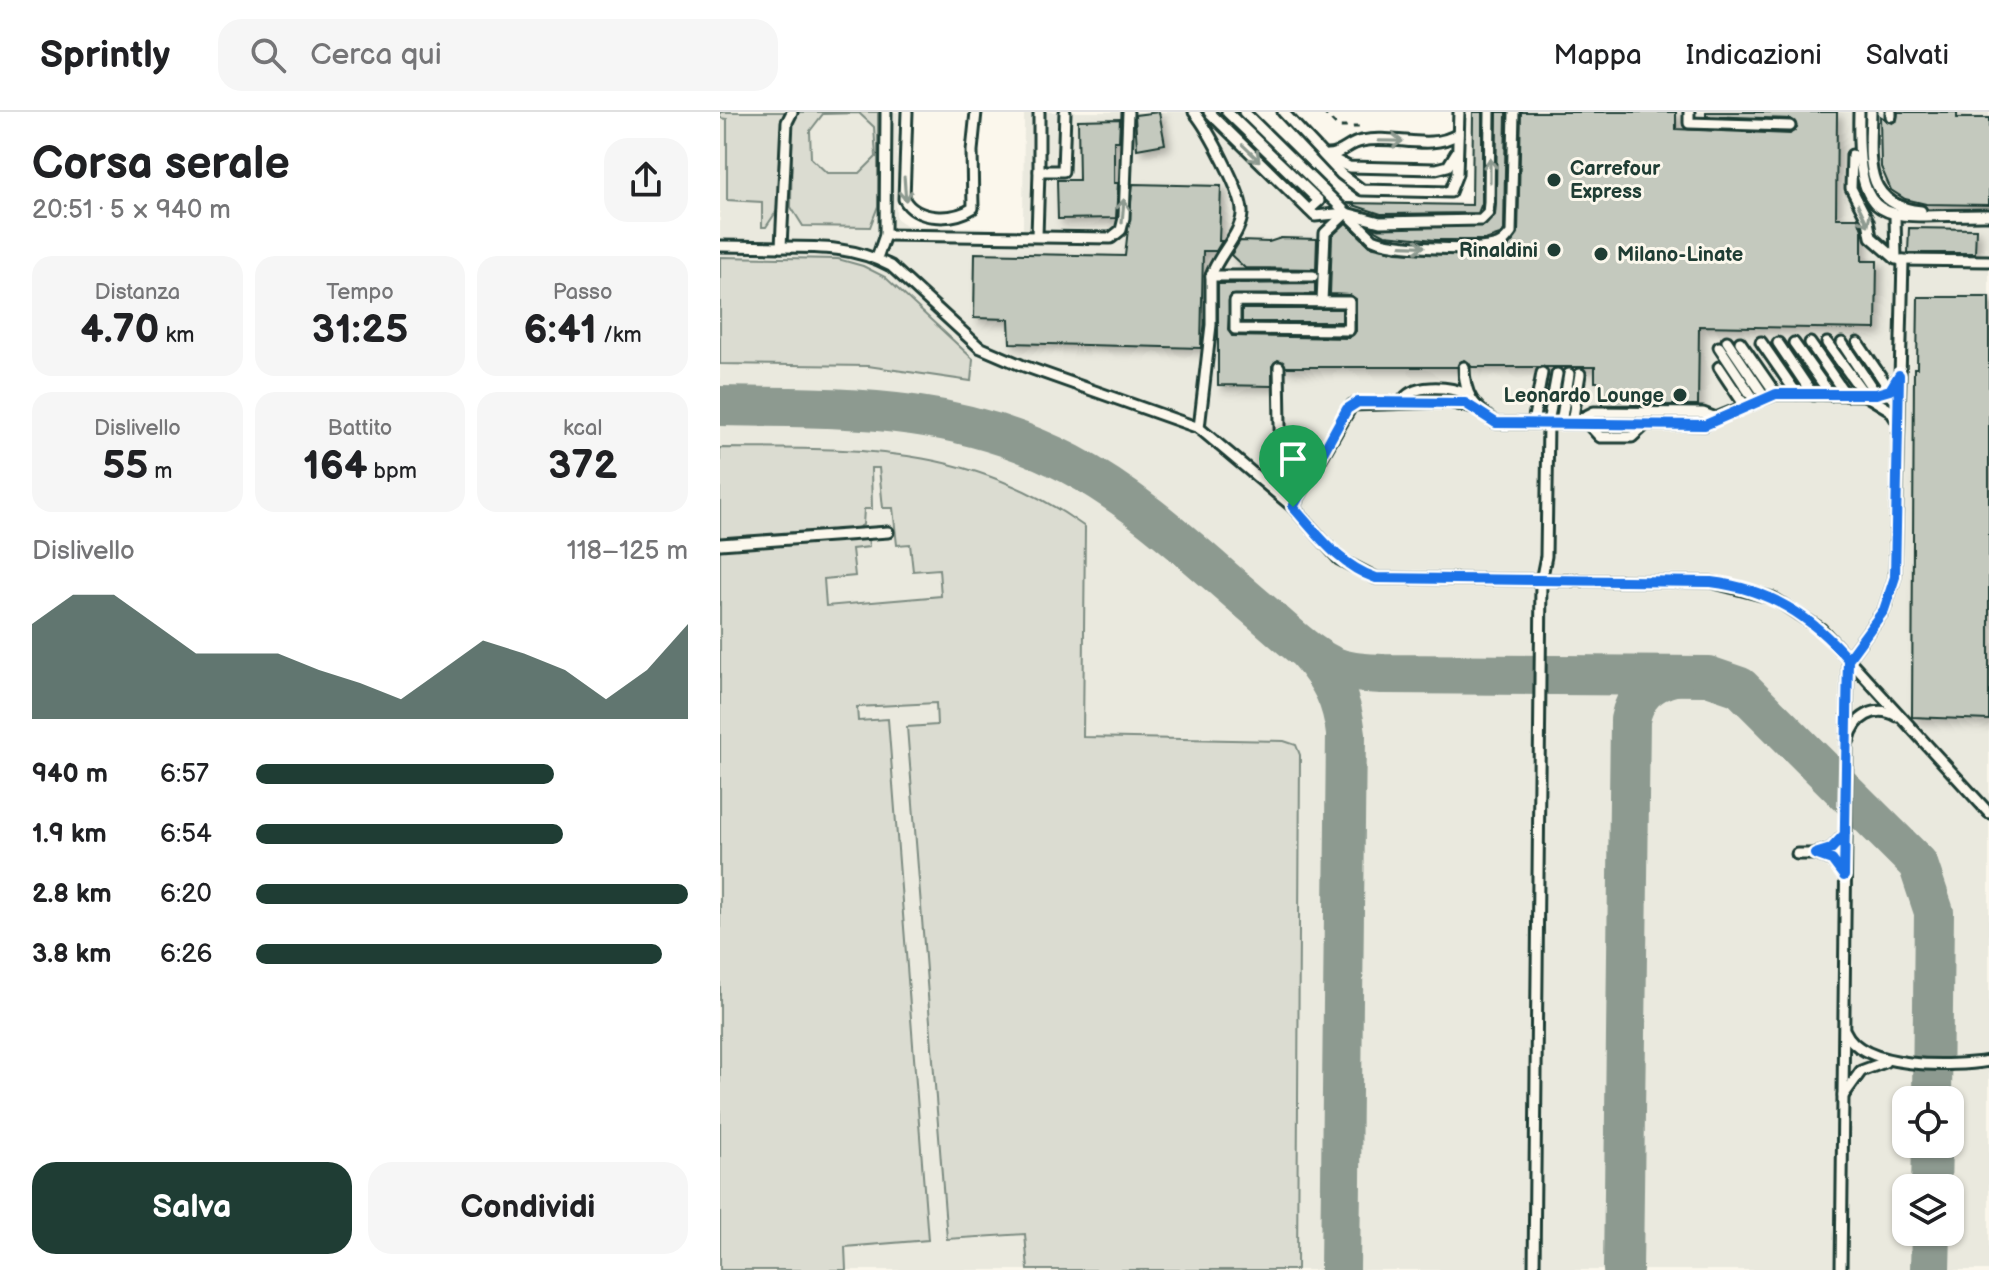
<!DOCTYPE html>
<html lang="it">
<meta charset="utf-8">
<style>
:root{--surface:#fff;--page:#f6f6f6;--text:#202124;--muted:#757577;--line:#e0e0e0;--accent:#1f3d34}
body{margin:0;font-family:"Balsamiq Sans",sans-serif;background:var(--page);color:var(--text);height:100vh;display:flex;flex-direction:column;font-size:30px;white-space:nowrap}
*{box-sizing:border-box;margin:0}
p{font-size:26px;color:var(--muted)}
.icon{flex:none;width:44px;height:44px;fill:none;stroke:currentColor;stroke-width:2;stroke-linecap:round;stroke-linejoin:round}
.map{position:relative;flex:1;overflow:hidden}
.drawer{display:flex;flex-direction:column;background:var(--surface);width:720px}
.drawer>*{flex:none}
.controls{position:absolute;left:1172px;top:974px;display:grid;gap:16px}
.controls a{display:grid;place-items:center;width:72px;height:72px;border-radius:16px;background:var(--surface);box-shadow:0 2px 6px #0004;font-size:40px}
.pin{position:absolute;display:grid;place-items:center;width:68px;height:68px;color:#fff;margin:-82px -34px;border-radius:50% 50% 50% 0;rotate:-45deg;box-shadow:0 0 8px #0007}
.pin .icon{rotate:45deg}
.round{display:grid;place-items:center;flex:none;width:84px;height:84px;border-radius:24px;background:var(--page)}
.head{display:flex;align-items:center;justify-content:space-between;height:136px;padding:0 32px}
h1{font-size:44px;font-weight:600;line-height:60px}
.metrics{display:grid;grid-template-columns:repeat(3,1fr);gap:12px;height:136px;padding:8px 32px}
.metrics div{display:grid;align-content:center;border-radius:20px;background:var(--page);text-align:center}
.metrics b{font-size:40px;font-weight:600}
.metrics small{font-size:22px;font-weight:400}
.metrics p{font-size:22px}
.chart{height:224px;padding:16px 32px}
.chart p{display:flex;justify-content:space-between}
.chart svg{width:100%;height:144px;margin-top:8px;fill:var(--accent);opacity:.7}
.primary-button{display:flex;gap:16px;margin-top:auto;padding:16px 32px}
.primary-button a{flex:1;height:92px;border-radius:24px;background:var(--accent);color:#fff;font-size:32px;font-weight:600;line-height:92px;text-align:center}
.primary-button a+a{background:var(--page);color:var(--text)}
ul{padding:0 32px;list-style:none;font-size:26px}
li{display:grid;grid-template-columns:128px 96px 1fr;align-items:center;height:60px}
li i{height:20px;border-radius:10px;background:var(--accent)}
header{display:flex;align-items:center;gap:48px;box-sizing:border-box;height:112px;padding:0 40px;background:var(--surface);border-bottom:2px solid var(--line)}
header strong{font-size:38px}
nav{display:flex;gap:44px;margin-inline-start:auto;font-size:28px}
.search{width:560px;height:72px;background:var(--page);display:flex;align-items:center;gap:20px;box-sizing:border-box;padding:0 28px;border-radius:24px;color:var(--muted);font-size:30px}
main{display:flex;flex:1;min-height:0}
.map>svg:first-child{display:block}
.built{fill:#eae9de;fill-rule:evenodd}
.green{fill:#dbdcd1;stroke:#7d8c82;stroke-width:2;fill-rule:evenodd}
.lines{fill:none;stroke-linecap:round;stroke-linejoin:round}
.taxiway{stroke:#8d9a90;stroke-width:40}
.building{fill:#c4c9be;stroke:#1f3d34;stroke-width:2;filter:url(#shadow)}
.service-casing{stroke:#1f3d34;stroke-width:15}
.path{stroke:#1f3d34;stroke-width:3;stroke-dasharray:6 6;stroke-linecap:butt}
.service{stroke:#fbf7ec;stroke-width:9}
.oneway{stroke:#8d9a90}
.route-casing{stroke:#fff;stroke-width:16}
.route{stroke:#1a73e8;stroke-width:10}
.poi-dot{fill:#1f3d34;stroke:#fbf7ec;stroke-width:3}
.labels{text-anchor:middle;stroke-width:6;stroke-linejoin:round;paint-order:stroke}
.poi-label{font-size:20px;font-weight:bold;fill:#1f3d34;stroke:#fbf7ec;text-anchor:start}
</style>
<header>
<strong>Sprintly</strong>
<div class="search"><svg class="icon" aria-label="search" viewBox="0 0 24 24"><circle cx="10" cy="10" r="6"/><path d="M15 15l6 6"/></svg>Cerca qui</div>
<nav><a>Mappa</a><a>Indicazioni</a><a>Salvati</a></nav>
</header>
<main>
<section class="drawer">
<div class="head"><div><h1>Corsa serale</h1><p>20:51 · 5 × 940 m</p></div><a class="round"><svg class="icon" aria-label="share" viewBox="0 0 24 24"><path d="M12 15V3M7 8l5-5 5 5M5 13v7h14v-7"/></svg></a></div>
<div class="metrics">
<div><p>Distanza</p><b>4.70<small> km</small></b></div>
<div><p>Tempo</p><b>31:25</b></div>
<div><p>Passo</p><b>6:41<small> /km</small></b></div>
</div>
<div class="metrics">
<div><p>Dislivello</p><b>55<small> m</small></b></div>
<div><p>Battito</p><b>164<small> bpm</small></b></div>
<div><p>kcal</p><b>372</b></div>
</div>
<div class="chart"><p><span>Dislivello</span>118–125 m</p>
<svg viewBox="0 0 160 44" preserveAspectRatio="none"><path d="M0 44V15L10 6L20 6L30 15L40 24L50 24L60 24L70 29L80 33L90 38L100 29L110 20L120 24L130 29L140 38L150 29L160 15V44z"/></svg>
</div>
<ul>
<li><b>940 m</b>6:57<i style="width:69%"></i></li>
<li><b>1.9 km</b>6:54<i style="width:71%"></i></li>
<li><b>2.8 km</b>6:20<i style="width:100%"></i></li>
<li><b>3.8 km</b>6:26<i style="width:94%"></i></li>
</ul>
<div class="primary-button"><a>Salva</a><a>Condividi</a></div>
</section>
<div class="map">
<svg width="1269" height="1158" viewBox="0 0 1269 1158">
<defs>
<filter id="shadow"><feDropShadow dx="5" dy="5" stdDeviation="4" flood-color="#0004"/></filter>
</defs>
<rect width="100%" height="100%" fill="#fbf7ec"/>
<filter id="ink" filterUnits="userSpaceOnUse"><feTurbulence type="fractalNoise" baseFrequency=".0125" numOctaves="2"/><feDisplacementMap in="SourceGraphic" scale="16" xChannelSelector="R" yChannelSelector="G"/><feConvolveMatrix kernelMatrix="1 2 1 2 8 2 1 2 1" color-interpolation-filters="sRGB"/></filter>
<g filter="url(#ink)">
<path class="built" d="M 0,0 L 178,0 L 176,106 L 186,113 L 303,117 L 304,0 L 485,0 L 569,85 L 597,61 L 627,91 L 751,93 L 753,0 L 1269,0 L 1269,1158 L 0,1158 ZM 1186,988 L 1230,988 L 1230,1032 L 1186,1032 ZM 1186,1076 L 1230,1076 L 1230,1120 L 1186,1120 Z"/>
<g class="green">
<path d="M 0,0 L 66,0 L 63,9 L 58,97 L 46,115 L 42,115 L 42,90 L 7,88 L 7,7 L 0,6 Z"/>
<path d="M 79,0 L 158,0 L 158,94 L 150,115 L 83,114 L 71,95 L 72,15 ZM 139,1 L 154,15 L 156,45 L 140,61 L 107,61 L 91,46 L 90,19 L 103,2 Z"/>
<path d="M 0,145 L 118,147 L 143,154 L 165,165 L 253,247 L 251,269 L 148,254 L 0,252 Z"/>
<path d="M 0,336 C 136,337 249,331 365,415 L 363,625 L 564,629 L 576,633 L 580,643 L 577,1158 L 308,1158 L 305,1122 L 227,1127 L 187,615 L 217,613 L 216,591 L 137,595 L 138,609 L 168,607 L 208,1128 L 125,1135 L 126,1158 L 0,1158 L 0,436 L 148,424 L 149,435 L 132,437 L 135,464 L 104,467 L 106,494 L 221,484 L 219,457 L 193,459 L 190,432 L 177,433 L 173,396 L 163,396 L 159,356 L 151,356 L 152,397 L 144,397 L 143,413 L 132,419 L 0,429 Z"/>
</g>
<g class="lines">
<g class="taxiway">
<path d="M 0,294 C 125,296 236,292 350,352 C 420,389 478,446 538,497 C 561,516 584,540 610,553 C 627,561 646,561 664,562 L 988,564 L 1020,575 L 1198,752 L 1214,800 L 1212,988"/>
<path d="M 589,541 C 611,567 622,587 626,622 L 620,1158"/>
<path d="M 1211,1076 L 1212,1032"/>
<path d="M 903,1158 L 910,608 C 915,583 929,570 954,564"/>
<path d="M 1210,1158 L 1211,1120"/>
</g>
</g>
<g class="building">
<path d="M 439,0 L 445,32 L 417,37 L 415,3 Z"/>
<path d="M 753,0 L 762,0 L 762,91 L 758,101 L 661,102 L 627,91 L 752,93 Z"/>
<path d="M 777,0 L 786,0 L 784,118 L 780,123 L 765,128 L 715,128 L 665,123 L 652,116 L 766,113 L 775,103 L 776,92 Z"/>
<path d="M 801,0 L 956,0 L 956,17 L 1070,22 L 1077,15 L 1071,7 L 986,4 L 986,0 L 1117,0 L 1116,106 L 1138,106 L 1142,118 L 1142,149 L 1157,149 L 1156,217 L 979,214 L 978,293 L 882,293 L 882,270 L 875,270 L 875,255 L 752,255 L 744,248 L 737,255 L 566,255 L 558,248 L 552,254 L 552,274 L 498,273 L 498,172 L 595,171 L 595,182 L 511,183 L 508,217 L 512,224 L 629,226 L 636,219 L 636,187 L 630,183 L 610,182 L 612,124 L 626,111 L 650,134 L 677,140 L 752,144 L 788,135 L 798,121 Z"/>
<path d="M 1178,0 L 1237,0 L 1237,6 L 1269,6 L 1269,93 L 1206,92 L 1185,87 L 1171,78 L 1161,55 L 1160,4 L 1172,11 L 1177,8 Z"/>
<path d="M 400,7 L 399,29 L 394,29 L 394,71 L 398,71 L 396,106 L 338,107 L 337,68 L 359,68 L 358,8 Z"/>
<path d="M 413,72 L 501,74 L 499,129 L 502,129 L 496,139 L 483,139 L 481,236 L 290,231 L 289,207 L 254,206 L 255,141 L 405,144 Z"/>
<path d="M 1189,116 L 1256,117 L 1255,141 L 1188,141 Z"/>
<path d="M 561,126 L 597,127 L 596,157 L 525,156 L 511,143 L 520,129 L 549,130 Z"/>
<path d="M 1198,185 L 1269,185 L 1269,608 L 1192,605 L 1194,256 L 1197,256 Z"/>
<rect x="522" y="197" width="100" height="13"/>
</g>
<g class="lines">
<g class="service-casing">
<g id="service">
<path d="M 187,0 L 184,87 C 196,109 233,109 253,96 L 252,39 L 256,0"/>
<path d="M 319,0 L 319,59 L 343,59 L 345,0"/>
<path d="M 474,0 C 487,15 524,83 522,102 C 521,122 498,143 491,164"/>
<path d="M 489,0 L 595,104 L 626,101 L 660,110 L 761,108 L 768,101 L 769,91 L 770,0"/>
<path d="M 507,0 L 599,89 L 589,98"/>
<path d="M 524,0 L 653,127 C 673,136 756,140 777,133 C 784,131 787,126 791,121 L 794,0"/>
<path d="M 563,0 L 621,62 L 642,78 L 730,80 L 737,62 L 739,0"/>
<path d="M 969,0 L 969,11 L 1070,14"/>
<path d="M 1139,0 C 1136,125 1166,102 1269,103"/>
<path d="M 1151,0 C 1150,46 1142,93 1201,99"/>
<path d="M 1171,0 L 1171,4"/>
<path d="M 607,43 C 622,43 628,31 642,29 C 674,22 709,40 738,22"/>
<path d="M 1132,43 L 1131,76 L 1148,109 L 1151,125 L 1176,147 L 1175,104"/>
<path d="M 613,47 L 629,55 L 716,57 L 728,54 L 736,41"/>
<path d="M 165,123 L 391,126 L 401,118 L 404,106 L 408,0"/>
<path d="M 317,124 L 319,59"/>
<path d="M 0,134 L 61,135 L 67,10 L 72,0"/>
<path d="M 61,135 C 101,135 135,135 171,154 L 259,235 L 301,253 L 479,316 L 491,213 L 491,164 L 593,164"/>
<path d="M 157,146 L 165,123 L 166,0"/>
<path d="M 1180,148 L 1269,149"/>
<path d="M 515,189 L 629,190 L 629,218 L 515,217 Z"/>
<path d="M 602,190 L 605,121 L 624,103"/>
<path d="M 1007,229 L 1045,285"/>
<path d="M 1020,230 L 1056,282"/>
<path d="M 1041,230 L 1077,282"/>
<path d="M 1058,231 L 1093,283"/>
<path d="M 1074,231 L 1111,283"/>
<path d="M 1090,231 L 1126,283"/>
<path d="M 1107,231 L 1145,283"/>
<path d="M 1122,231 L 1156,282"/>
<path d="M 1138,231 L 1170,278"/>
<path d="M 999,235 L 1035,289"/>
<path d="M 744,255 C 744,283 754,295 776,311 L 926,312"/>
<path d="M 999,255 L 1025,294"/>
<path d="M 682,290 C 691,271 729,274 746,282"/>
<path d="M 1177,309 L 1170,298 L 1145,283 L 1170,278 L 1179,264"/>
<path d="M 813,311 L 822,261"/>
<path d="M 841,311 L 849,262"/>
<path d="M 852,311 L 874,300 L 983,301 L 996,306 L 1056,282 L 1145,283"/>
<path d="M 852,311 L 860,262"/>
<path d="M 868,312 L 880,325 L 912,325 L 926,312 L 985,313 L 996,306"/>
<path d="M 479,316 L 573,395 L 619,447 L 656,466 L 991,470 L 1053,486 L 1101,517 L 1269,701"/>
<path d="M 553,377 L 561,369 L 559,255"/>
<path d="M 573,395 L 632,293 L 729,290 L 757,297"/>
<path d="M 0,432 L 168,420"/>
<path d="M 1129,628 C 1134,605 1155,592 1177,604"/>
<path d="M 1077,742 L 1095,742"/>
<path d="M 1123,761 L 1112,748 L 1095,742 L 1111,737 L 1125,722"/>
<path d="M 1125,919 C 1142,958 1233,955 1269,949"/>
<path d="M 1123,984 L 1141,959 L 1165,950"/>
<path d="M 814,1158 L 821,469 L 826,444 L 828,311 L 837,262"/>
<path d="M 1121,1158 L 1128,547 L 1164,498 L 1175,465 L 1183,148"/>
</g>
</g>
<path class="path" d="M 603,0 L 618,15 L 642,15"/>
<use href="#service" class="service"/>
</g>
<defs><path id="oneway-shaft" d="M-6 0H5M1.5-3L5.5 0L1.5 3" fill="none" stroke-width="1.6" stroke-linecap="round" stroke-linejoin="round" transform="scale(2)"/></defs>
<g class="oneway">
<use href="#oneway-shaft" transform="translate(671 29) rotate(1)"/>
<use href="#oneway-shaft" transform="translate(531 41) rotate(44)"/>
<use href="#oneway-shaft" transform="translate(770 58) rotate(-90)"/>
<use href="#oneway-shaft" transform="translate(185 77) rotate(86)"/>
<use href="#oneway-shaft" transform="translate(403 99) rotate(-85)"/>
<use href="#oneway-shaft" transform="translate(1143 103) rotate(64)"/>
<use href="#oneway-shaft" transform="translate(693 134) rotate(2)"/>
</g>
</g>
<g class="lines" filter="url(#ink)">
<g class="route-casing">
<path id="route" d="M 573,395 C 598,423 619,453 656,466 L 991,470 C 1049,477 1091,504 1128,547 L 1124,764 L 1112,748 L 1095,742 L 1111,737 L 1125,722 L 1128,547 L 1164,498 L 1175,465 L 1179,263 L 1170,278 L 1156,282 L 1056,282 L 985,313 L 776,311 L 745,291 L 638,290 L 627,297 L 573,395"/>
</g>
<use href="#route" class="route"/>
</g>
<g class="poi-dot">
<circle cx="834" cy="68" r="8"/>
<circle cx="834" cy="138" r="8"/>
<circle cx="881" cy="142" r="8"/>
<circle cx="960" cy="283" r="8"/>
</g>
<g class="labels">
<g class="poi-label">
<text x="850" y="63">Carrefour<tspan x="850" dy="23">Express</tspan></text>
<text x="818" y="145" text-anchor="end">Rinaldini</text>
<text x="897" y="149">Milano-Linate</text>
<text x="944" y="290" text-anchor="end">Leonardo Lounge</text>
</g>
</g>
</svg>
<div class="controls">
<a><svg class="icon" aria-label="locate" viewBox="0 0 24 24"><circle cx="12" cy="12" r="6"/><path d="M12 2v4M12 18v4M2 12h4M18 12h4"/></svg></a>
<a><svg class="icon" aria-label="layers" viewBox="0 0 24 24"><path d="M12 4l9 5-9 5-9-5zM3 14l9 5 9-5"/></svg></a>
</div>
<div class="pin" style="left:573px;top:395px;background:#1e9e55"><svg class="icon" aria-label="arrive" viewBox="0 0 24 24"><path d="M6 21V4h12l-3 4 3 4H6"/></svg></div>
</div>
</main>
